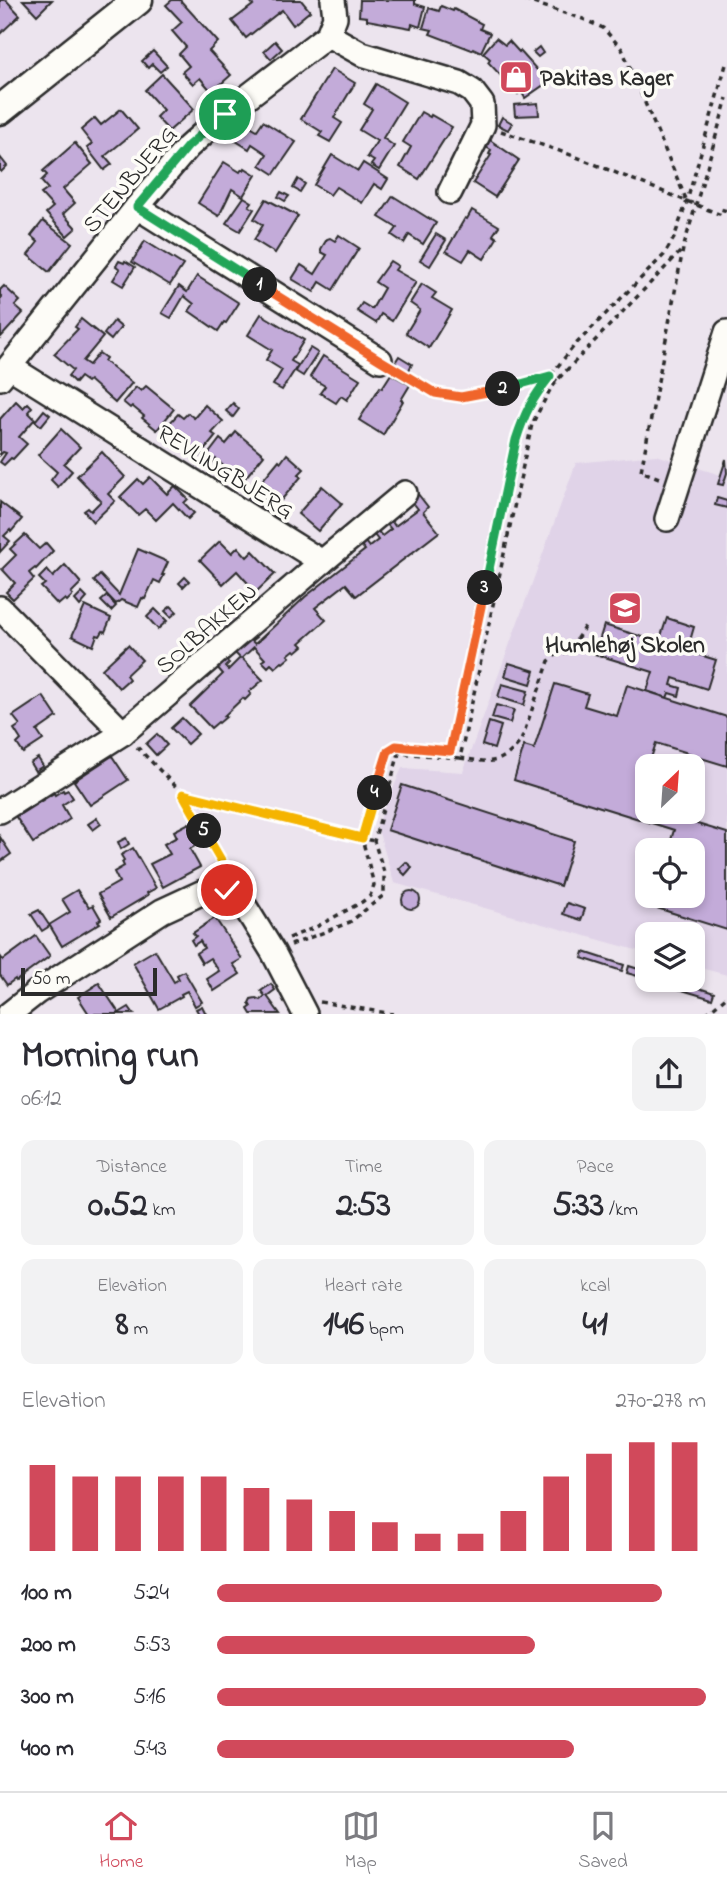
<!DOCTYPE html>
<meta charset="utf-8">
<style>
:root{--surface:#fff;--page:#f2f2f3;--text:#2b2b33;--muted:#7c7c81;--line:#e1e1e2;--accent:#d1495b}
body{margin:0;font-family:"Indie Flower",sans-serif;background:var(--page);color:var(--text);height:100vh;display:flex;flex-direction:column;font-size:26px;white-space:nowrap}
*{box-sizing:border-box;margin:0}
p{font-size:23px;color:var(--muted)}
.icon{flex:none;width:38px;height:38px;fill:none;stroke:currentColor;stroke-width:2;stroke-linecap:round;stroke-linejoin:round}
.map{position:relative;height:1014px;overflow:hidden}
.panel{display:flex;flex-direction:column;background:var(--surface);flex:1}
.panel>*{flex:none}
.needle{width:46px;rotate:25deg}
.tools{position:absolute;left:635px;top:754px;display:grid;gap:14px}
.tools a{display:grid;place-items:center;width:70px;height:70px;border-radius:14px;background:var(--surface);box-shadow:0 4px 10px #0003;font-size:35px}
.scale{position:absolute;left:21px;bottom:18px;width:136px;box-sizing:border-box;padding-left:7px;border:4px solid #2b2b2b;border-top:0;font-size:19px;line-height:24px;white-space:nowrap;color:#2b2b2b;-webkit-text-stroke:5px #fdfcf7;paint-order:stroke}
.pin{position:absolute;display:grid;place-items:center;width:60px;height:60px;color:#fff;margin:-30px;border:4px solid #fff;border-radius:50%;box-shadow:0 2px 7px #0007}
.km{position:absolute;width:35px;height:35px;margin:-18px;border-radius:50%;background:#222;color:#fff;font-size:19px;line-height:35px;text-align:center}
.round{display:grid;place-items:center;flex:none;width:74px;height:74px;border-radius:14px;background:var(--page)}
.headline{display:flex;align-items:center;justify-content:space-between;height:119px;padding:0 21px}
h1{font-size:38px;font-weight:700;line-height:52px}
.stats{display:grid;grid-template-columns:repeat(3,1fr);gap:10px;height:119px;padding:7px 21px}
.stats div{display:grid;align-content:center;border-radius:14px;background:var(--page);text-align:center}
.stats b{font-size:35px;font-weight:700}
.stats small{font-size:19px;font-weight:400}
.stats p{font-size:19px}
.chart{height:196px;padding:14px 21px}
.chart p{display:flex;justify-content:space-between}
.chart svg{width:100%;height:126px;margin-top:7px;stroke:var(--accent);stroke-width:6}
ul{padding:0 21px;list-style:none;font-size:23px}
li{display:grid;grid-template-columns:112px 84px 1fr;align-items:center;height:52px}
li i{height:18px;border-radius:9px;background:var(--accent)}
.dock{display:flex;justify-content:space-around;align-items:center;height:98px;border-top:2px solid var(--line);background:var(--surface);font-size:19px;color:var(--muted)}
.dock a{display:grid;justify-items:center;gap:4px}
.dock .active{color:var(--accent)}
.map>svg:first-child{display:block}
.built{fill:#e0d3e8;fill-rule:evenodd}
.building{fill:#c3abd9;stroke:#2b2b2b;stroke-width:2}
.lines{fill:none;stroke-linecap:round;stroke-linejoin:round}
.minor-casing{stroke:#2b2b2b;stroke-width:28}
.tertiary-casing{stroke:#2b2b2b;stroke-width:33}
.path{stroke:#2b2b2b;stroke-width:3.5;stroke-dasharray:5 5;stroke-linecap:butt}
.minor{stroke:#fdfcf7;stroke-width:23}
.tertiary{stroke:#fdfcf7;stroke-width:28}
.split-1-casing{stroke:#fff;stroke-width:14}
.split-2-casing{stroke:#fff;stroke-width:14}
.split-3-casing{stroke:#fff;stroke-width:14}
.split-4-casing{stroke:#fff;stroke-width:14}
.split-5-casing{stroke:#fff;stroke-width:14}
.split-6-casing{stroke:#fff;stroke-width:14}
.split-1{stroke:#22a559;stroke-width:9}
.split-2{stroke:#f0652b;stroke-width:9}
.split-3{stroke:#22a559;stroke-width:9}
.split-4{stroke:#f0652b;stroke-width:9}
.split-5{stroke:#f5b400;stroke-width:9}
.split-6{stroke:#f5b400;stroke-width:9}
.labels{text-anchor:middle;stroke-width:7;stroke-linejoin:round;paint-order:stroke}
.poi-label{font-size:24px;font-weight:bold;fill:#2b2b2b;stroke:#fdfcf7;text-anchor:start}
.street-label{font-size:24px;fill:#2b2b2b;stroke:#fdfcf7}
</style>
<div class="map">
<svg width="727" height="1014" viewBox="0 0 727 1014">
<rect width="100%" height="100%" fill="#ece4ee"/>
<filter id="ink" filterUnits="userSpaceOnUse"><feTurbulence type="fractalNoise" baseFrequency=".0143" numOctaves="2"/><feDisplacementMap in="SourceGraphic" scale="14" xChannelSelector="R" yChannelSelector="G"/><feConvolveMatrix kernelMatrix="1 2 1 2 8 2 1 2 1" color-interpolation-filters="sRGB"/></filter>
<g filter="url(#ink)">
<path class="built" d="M 656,455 L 727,477 L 727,975 L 693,966 L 693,934 L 648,934 L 647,953 L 394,883 L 377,826 L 402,768 L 463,772 L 576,463 ZM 648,766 L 693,766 L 693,812 L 648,812 ZM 648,850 L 693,850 L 693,896 L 648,896 Z"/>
<g class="building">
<path d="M 0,0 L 6,0 L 20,15 L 0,34 Z"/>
<path d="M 23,0 L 52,0 L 37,15 Z"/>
<path d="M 172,0 L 180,0 L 218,42 L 209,51 L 231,75 L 212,92 L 200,78 L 193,84 L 182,72 L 189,66 L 179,54 L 186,47 L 172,31 L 182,22 L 166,5 Z"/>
<path d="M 249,0 L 301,0 L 310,11 L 293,25 L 282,10 L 246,38 L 232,21 L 253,5 Z"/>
<path d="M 360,0 L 415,0 L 415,4 L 425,7 L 420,27 L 412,24 L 411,28 L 367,20 L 367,17 L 359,16 Z"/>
<path d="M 441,6 L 453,11 L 454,9 L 482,24 L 480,29 L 490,33 L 481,52 L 473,48 L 472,50 L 430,34 L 432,30 L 423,28 L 429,8 L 439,11 Z"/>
<path d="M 496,38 L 505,45 L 509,41 L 519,52 L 520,51 L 548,82 L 525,98 L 521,91 L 518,94 L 488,62 L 490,59 L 483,53 Z"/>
<path d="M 275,41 L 282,49 L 271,59 L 264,51 Z"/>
<path d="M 539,47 L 543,53 L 538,57 L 533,52 Z"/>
<path d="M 153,51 L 167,66 L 160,72 L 152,64 L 148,68 L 142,61 Z"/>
<path d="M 332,69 L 355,83 L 334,118 L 342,123 L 330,142 L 319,136 L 322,132 L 301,119 Z"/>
<path d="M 162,74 L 194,109 L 169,131 L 156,117 L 163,110 L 145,90 Z"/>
<path d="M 376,84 L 405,102 L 383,138 L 394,146 L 379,170 L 371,165 L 374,161 L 367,157 L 377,141 L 359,130 L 372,109 L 364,104 Z"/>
<path d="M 538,103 L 539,115 L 515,116 L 514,105 Z"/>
<path d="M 121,109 L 138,129 L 105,156 L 112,164 L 104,170 L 87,148 L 92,144 L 81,130 L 95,118 L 101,125 Z"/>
<path d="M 421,112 L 430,117 L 431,115 L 452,127 L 419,179 L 400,167 L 411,147 L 403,142 Z"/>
<path d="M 502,117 L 512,123 L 508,130 L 498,125 Z"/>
<path d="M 263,121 L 296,142 L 274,174 L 260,165 L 267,154 L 252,144 L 249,149 L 236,141 L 247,124 L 257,130 Z"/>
<path d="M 487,138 L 519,160 L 495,197 L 473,183 L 491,155 L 489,154 L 491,150 L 482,145 Z"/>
<path d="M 75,143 L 92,164 L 63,189 L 75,203 L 63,214 L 76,228 L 67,236 L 46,213 L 53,207 L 41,194 L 48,189 L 41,181 L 47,175 L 43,171 Z"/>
<path d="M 332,155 L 358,171 L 363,163 L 388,179 L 382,189 L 374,184 L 362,203 L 336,187 L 330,195 L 314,185 Z"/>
<path d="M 0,157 L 7,166 L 1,172 L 0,171 Z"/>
<path d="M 224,162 L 240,172 L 242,169 L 244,170 L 245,168 L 256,175 L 243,196 L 232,189 L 219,216 L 198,203 Z"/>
<path d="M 298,179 L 305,184 L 300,192 L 293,188 Z"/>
<path d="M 281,192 L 289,196 L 285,201 L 278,197 Z"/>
<path d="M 393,196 L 436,223 L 423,244 L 409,235 L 404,243 L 392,235 L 397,228 L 379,217 Z"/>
<path d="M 244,197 L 252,202 L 249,206 L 254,209 L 240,231 L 226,223 Z"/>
<path d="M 266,199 L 298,216 L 275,253 L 254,240 L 263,225 L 254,219 Z"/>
<path d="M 472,210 L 499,226 L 493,235 L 497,238 L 484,259 L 470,250 L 463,261 L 446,251 L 465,218 L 467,219 Z"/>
<path d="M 43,221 L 72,243 L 49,272 L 28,255 L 38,242 L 31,236 Z"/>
<path d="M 436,234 L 446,240 L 430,266 L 420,260 Z"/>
<path d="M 339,235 L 359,248 L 333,290 L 320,282 L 314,292 L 292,279 L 301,265 L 315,274 L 327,255 L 321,252 L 321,249 L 327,239 L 330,238 L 335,241 Z"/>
<path d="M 145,241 L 183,265 L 170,285 L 132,262 Z"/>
<path d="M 119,261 L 124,263 L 125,261 L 135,267 L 123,286 L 113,280 L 120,269 L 116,266 Z"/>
<path d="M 390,261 L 398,266 L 395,270 L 416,282 L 392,321 L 381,314 L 376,323 L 357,311 L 362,303 L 372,309 L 384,288 L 375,282 Z"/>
<path d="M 197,276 L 239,303 L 226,323 L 224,322 L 218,331 L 189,311 L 194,304 L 184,296 L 171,318 L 162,313 L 179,286 L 187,292 Z"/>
<path d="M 422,284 L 436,293 L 432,298 L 452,310 L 429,348 L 406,333 L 420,310 L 410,303 Z"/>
<path d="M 4,286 L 20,301 L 15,306 L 23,313 L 1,337 L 0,300 L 2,297 L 0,295 L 0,290 Z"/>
<path d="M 261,314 L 304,340 L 291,361 L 298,365 L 282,390 L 273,385 L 282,370 L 266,360 L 272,350 L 248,335 Z"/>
<path d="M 81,319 L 103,337 L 83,361 L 89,365 L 99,353 L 106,358 L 104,361 L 132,383 L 115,403 L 89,380 L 87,382 L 80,377 L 75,383 L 68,376 L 73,370 L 54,354 L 78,329 L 75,327 Z"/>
<path d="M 114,321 L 121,327 L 111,340 L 104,334 Z"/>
<path d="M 310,348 L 318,353 L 303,376 L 295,371 Z"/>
<path d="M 323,356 L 360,379 L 347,400 L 341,396 L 336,403 L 320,393 L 325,386 L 310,377 Z"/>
<path d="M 399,356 L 412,364 L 408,372 L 394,364 Z"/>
<path d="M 391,374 L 410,385 L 401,400 L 403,401 L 383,435 L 359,420 L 380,387 L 382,388 Z"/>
<path d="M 146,386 L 174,409 L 157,430 L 142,418 L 144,416 L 132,406 L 130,408 L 123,402 L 136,387 L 141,391 Z"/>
<path d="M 16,401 L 23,408 L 28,403 L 32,407 L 28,412 L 35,419 L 19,437 L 27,444 L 13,459 L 11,458 L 4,465 L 0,462 L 6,453 L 3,452 L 0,455 L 0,419 Z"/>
<path d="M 233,403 L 239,409 L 233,417 L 226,411 Z"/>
<path d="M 205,405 L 223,421 L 212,433 L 216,436 L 199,457 L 174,433 L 172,435 L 164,429 L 178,414 L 183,418 L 188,413 L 194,418 Z"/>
<path d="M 44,410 L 50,415 L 41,426 L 35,421 Z"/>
<path d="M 61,429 L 80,447 L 64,464 L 72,471 L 58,487 L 51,480 L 57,472 L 38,455 Z"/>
<path d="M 236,432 L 264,455 L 241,483 L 216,459 L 214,462 L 207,456 L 220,439 L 226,444 Z"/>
<path d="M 102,452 L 125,477 L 108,494 L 115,501 L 93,522 L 84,511 L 88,508 L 91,511 L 101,501 L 77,476 Z"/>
<path d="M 287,454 L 304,469 L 298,475 L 301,477 L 277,505 L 256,488 L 279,460 L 281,462 Z"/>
<path d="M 726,459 L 727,473 L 723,485 L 718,484 Z"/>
<path d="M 150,477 L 167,494 L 175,486 L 188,499 L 184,503 L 194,513 L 188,519 L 173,503 L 156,520 L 145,509 L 138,515 L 120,497 L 138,479 L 143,484 Z"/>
<path d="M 322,486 L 342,503 L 318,531 L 298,514 Z"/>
<path d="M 253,490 L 265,498 L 258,509 L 246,502 Z"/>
<path d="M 418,494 L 428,507 L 423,512 L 439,532 L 356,596 L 346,584 L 315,608 L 326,620 L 300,643 L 303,646 L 296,652 L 294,650 L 288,655 L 290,657 L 283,663 L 282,662 L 275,668 L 271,664 L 268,667 L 262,661 L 265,659 L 254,647 L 242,658 L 263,680 L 249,692 L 251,694 L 245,700 L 243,698 L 224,716 L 226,717 L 219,723 L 218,722 L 211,728 L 190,706 L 223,674 L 216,666 L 224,659 L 229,663 L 225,667 L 228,670 L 240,658 L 232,650 L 251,633 L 256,638 L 252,641 L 255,644 L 305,597 L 365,550 L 357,541 L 362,538 L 369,547 L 378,540 L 371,531 L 375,528 L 382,536 L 391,529 L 384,521 L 389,517 L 395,526 L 418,509 L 411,500 Z"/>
<path d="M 717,498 L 727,501 L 727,508 L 715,505 Z"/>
<path d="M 0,502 L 22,519 L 11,532 L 10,530 L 4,536 L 10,541 L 0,552 Z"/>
<path d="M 25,535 L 39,549 L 46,543 L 53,551 L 36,569 L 35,568 L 29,573 L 34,579 L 13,599 L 6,592 L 15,583 L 2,569 L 16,555 L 10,549 Z"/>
<path d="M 220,541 L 232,553 L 238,547 L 247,557 L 253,551 L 275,574 L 256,592 L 237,571 L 223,584 L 200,560 Z"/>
<path d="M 138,549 L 168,562 L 162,575 L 164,575 L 160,583 L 154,580 L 145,599 L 142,598 L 138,607 L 121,600 L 116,604 L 94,581 L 100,575 L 119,595 Z"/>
<path d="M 65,565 L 81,583 L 71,593 L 73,595 L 67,601 L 65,599 L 58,605 L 41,587 L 45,584 L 39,578 L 47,570 L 53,577 Z"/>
<path d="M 185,577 L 189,581 L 183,587 L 179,583 Z"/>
<path d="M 82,593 L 87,598 L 80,606 L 75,600 Z"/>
<path d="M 107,596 L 116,606 L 111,611 L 101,601 Z"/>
<path d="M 85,606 L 111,618 L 105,632 L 103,631 L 100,636 L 97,635 L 93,646 L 72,636 Z"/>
<path d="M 171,606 L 177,612 L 171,617 L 165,611 Z"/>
<path d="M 155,609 L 167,621 L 158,629 L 147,617 Z"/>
<path d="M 667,618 L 694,627 L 687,651 L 716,660 L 707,689 L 673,678 L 671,685 L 681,688 L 679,696 L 669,693 L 667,698 L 647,691 L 653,672 L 595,654 L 604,625 L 659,642 Z"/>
<path d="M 128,645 L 142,660 L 126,675 L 129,679 L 119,688 L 102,669 Z"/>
<path d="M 509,663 L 535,671 L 531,684 L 505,676 Z"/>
<path d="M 502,684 L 528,691 L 524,705 L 498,697 Z"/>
<path d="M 555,684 L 588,694 L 584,706 L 617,716 L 627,685 L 727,717 L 727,766 L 701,758 L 693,782 L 693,766 L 686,766 L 691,754 L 656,743 L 645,776 L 648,777 L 648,812 L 684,812 L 681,819 L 727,833 L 727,930 L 641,903 L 648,882 L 648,896 L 693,896 L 693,850 L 668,850 L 674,830 L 514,780 L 524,746 L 534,749 Z"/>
<path d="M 43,696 L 57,717 L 37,731 L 43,740 L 23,753 L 17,744 L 21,740 L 14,729 L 20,725 L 13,716 Z"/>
<path d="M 496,705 L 514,710 L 510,723 L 492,718 Z"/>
<path d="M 182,718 L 198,734 L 187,744 L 171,728 Z"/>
<path d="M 489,722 L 501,726 L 494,749 L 482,745 Z"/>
<path d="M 157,734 L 167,745 L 156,755 L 146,744 Z"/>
<path d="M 112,756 L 128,780 L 90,805 L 74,781 Z"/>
<path d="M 38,758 L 43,766 L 35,771 L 30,763 Z"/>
<path d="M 402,785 L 574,841 L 560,886 L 387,830 Z"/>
<path d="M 63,790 L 64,792 L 68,790 L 73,798 L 62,805 L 70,819 L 33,843 L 16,817 L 54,793 L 55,795 Z"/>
<path d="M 97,818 L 101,824 L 93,830 L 88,824 Z"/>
<path d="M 189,823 L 200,843 L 190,849 L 200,867 L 163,887 L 150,864 L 170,854 L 164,844 L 177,837 L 174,831 Z"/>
<path d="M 0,837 L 11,854 L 0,862 Z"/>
<path d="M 126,838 L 129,844 L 121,849 L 118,842 Z"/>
<path d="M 133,848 L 156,888 L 147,893 L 148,895 L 111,917 L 98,894 L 119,882 L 114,872 L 124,866 L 122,862 L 124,860 L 121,855 Z"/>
<path d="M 406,862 L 412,867 L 405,875 L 399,869 Z"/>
<path d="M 77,890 L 85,902 L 86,902 L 89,907 L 93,905 L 101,919 L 98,921 L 100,923 L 62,946 L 50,926 L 42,931 L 31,914 L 39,910 L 49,925 L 70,912 L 62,899 Z"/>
<circle cx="411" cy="900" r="9"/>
<path d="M 567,903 L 585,909 L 581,920 L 563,914 Z"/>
<path d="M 215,918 L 242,959 L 233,964 L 240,974 L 214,991 L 207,979 L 219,971 L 210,958 L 202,963 L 196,953 L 204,948 L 200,941 L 194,945 L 191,940 L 196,936 L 193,933 Z"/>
<path d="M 36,936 L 50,956 L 16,981 L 15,979 L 7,985 L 0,975 L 0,956 L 3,960 Z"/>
<path d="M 155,950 L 174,982 L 179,979 L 177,975 L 184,971 L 202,1002 L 195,1006 L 187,991 L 181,994 L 182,996 L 159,1009 L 133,963 Z"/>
<path d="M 584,952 L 624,965 L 622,971 L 582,958 Z"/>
<path d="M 629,966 L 648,972 L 648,979 L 627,973 Z"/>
<path d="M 674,980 L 714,993 L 712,999 L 672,987 Z"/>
<path d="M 99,983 L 119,1013 L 129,1007 L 134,1014 L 89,1014 L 78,997 Z"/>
<path d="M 271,984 L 275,990 L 267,996 L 280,1014 L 251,1014 L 248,1009 L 251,1007 L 249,1003 L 251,999 L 256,998 L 260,1000 L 265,996 L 261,991 Z"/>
<path d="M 202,1006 L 206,1014 L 199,1014 L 196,1009 Z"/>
</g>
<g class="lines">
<g class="minor-casing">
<g id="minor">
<path d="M 328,35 L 362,54 L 459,83 L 472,91 L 482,104 L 483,125 L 450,192"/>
<path d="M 137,207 L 380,360"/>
<path d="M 10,367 L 322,562 L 405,493"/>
<path d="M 0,378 L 137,207 L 188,147 L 225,114 L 328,35 L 335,17 L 333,0"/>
<path d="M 667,519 L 727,332"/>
<path d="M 0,608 L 123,733"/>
<path d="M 0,811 L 123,733 L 322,562"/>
<path d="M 9,1014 L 37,992 L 162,911 L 203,892 L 227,890 L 242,902 L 273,952 L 305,1014"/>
</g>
</g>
<g class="tertiary-casing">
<path id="tertiary" d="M 0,110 L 138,0"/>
</g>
<g class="path">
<path d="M 524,0 L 583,19 L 603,28 L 622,49 L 686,199"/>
<path d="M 501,131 L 574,156 L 719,214 L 720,209 L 727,211"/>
<path d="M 395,370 L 435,393 C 467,406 519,385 550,376 L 557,381"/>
<path d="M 659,478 L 641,471 L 683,249 L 727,98"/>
<path d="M 137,747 L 183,794 L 225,867 L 225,871"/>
<path d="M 460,758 C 490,762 499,767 521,741 L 549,661 L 556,655 L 568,652 L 587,623"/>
<path d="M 183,794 L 374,841"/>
<path d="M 289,938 L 316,927 L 362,902 L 370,896 L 374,885 L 362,838 L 388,751 L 396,745 L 450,751 L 516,440 L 523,417 L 532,399 L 550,376 L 574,346 L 664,255 L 674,238 L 687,201 L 727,61"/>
<path d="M 291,945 L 350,922 L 384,895 L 384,872 L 374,841 L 399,753 L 460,758 L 532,424 L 550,390 L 561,376 L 683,249"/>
<path d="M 320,1002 L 393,1014"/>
<path d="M 706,1014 L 727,996"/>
</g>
<use href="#minor" class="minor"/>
<use href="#tertiary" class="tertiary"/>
</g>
</g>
<g class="lines" filter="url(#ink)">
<g class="split-1-casing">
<path id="split-1" d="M 225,114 L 188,146 L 137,207 L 260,285"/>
</g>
<g class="split-2-casing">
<path id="split-2" d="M 260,285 L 380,360 L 435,393 L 461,397 L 503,389"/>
</g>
<g class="split-3-casing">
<path id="split-3" d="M 485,588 L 516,440 C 525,412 532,399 550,376 L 503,389"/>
</g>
<g class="split-4-casing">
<path id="split-4" d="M 375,793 L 388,751 L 396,746 L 450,751 L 485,588"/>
</g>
<g class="split-5-casing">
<path id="split-5" d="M 204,831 L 183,794 L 362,838 L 375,793"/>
</g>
<g class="split-6-casing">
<path id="split-6" d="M 204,831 L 225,867 L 227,890"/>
</g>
<use href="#split-1" class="split-1"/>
<use href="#split-2" class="split-2"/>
<use href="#split-3" class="split-3"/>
<use href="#split-4" class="split-4"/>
<use href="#split-5" class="split-5"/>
<use href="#split-6" class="split-6"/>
</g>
<defs>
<g id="shop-square" transform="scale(1.75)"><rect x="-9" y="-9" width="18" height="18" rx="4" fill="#d1495b" stroke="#fdfcf7"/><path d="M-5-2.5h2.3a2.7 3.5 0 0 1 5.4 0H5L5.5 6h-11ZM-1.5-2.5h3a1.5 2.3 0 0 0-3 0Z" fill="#fff"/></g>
<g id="school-square" transform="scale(1.75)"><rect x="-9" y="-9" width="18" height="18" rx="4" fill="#d1495b" stroke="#fdfcf7"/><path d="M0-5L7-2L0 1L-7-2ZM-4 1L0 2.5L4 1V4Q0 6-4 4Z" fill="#fff"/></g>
</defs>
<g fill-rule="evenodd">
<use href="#shop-square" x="516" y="77"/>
<use href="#school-square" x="625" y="608"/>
</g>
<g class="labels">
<g class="poi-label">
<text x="540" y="85">Pakitas Kager</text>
<text x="625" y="652" text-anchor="middle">Humlehøj Skolen</text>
</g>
<g class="street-label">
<text transform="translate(129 179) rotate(-50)" y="8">STENBJERG</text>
<text transform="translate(226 471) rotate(32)" y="8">REVLINGBJERG</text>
<text transform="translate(206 628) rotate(-41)" y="8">SOLBAKKEN</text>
</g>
</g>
</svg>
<div class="tools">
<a><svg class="needle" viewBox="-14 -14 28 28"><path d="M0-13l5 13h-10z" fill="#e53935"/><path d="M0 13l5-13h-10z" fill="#7c7c81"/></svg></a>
<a><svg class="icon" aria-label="locate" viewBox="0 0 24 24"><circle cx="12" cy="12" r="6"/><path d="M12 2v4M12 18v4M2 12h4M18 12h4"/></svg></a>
<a><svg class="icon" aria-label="layers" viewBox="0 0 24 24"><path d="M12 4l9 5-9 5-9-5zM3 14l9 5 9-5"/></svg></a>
</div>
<div class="scale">50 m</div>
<div class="pin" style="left:225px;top:114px;background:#1e9e55"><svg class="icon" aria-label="arrive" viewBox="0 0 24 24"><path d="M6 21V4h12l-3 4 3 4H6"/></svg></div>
<div class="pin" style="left:227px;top:890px;background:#d93025"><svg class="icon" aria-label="check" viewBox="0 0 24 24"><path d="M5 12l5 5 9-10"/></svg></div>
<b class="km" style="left:260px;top:285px">1</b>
<b class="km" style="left:503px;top:389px">2</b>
<b class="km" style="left:485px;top:588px">3</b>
<b class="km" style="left:375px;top:793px">4</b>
<b class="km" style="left:204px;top:831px">5</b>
</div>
<section class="panel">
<div class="headline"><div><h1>Morning run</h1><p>06:12</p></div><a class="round"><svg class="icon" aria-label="share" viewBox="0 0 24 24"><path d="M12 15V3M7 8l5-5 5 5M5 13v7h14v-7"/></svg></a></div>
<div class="stats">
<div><p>Distance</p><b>0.52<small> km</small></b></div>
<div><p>Time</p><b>2:53</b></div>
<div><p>Pace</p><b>5:33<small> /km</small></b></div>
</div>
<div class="stats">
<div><p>Elevation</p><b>8<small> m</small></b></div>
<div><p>Heart rate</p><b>146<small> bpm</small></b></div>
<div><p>kcal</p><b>41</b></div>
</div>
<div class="chart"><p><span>Elevation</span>270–278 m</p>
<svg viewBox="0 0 160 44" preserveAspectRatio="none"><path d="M5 44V14M15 44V18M25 44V18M35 44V18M45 44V18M55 44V22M65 44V26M75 44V30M85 44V34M95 44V38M105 44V38M115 44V30M125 44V18M135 44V10M145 44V6M155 44V6"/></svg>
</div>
<ul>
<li><b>100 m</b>5:24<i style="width:91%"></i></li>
<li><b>200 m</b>5:53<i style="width:65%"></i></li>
<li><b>300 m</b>5:16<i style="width:100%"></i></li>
<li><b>400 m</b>5:43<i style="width:73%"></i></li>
</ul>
</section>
<nav class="dock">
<a class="active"><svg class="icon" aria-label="home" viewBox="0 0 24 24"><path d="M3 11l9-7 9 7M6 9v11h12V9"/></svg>Home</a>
<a><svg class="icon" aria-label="map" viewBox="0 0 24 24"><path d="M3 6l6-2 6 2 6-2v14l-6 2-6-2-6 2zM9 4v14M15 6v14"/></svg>Map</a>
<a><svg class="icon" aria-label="saved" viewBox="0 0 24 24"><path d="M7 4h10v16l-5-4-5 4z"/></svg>Saved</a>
</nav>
